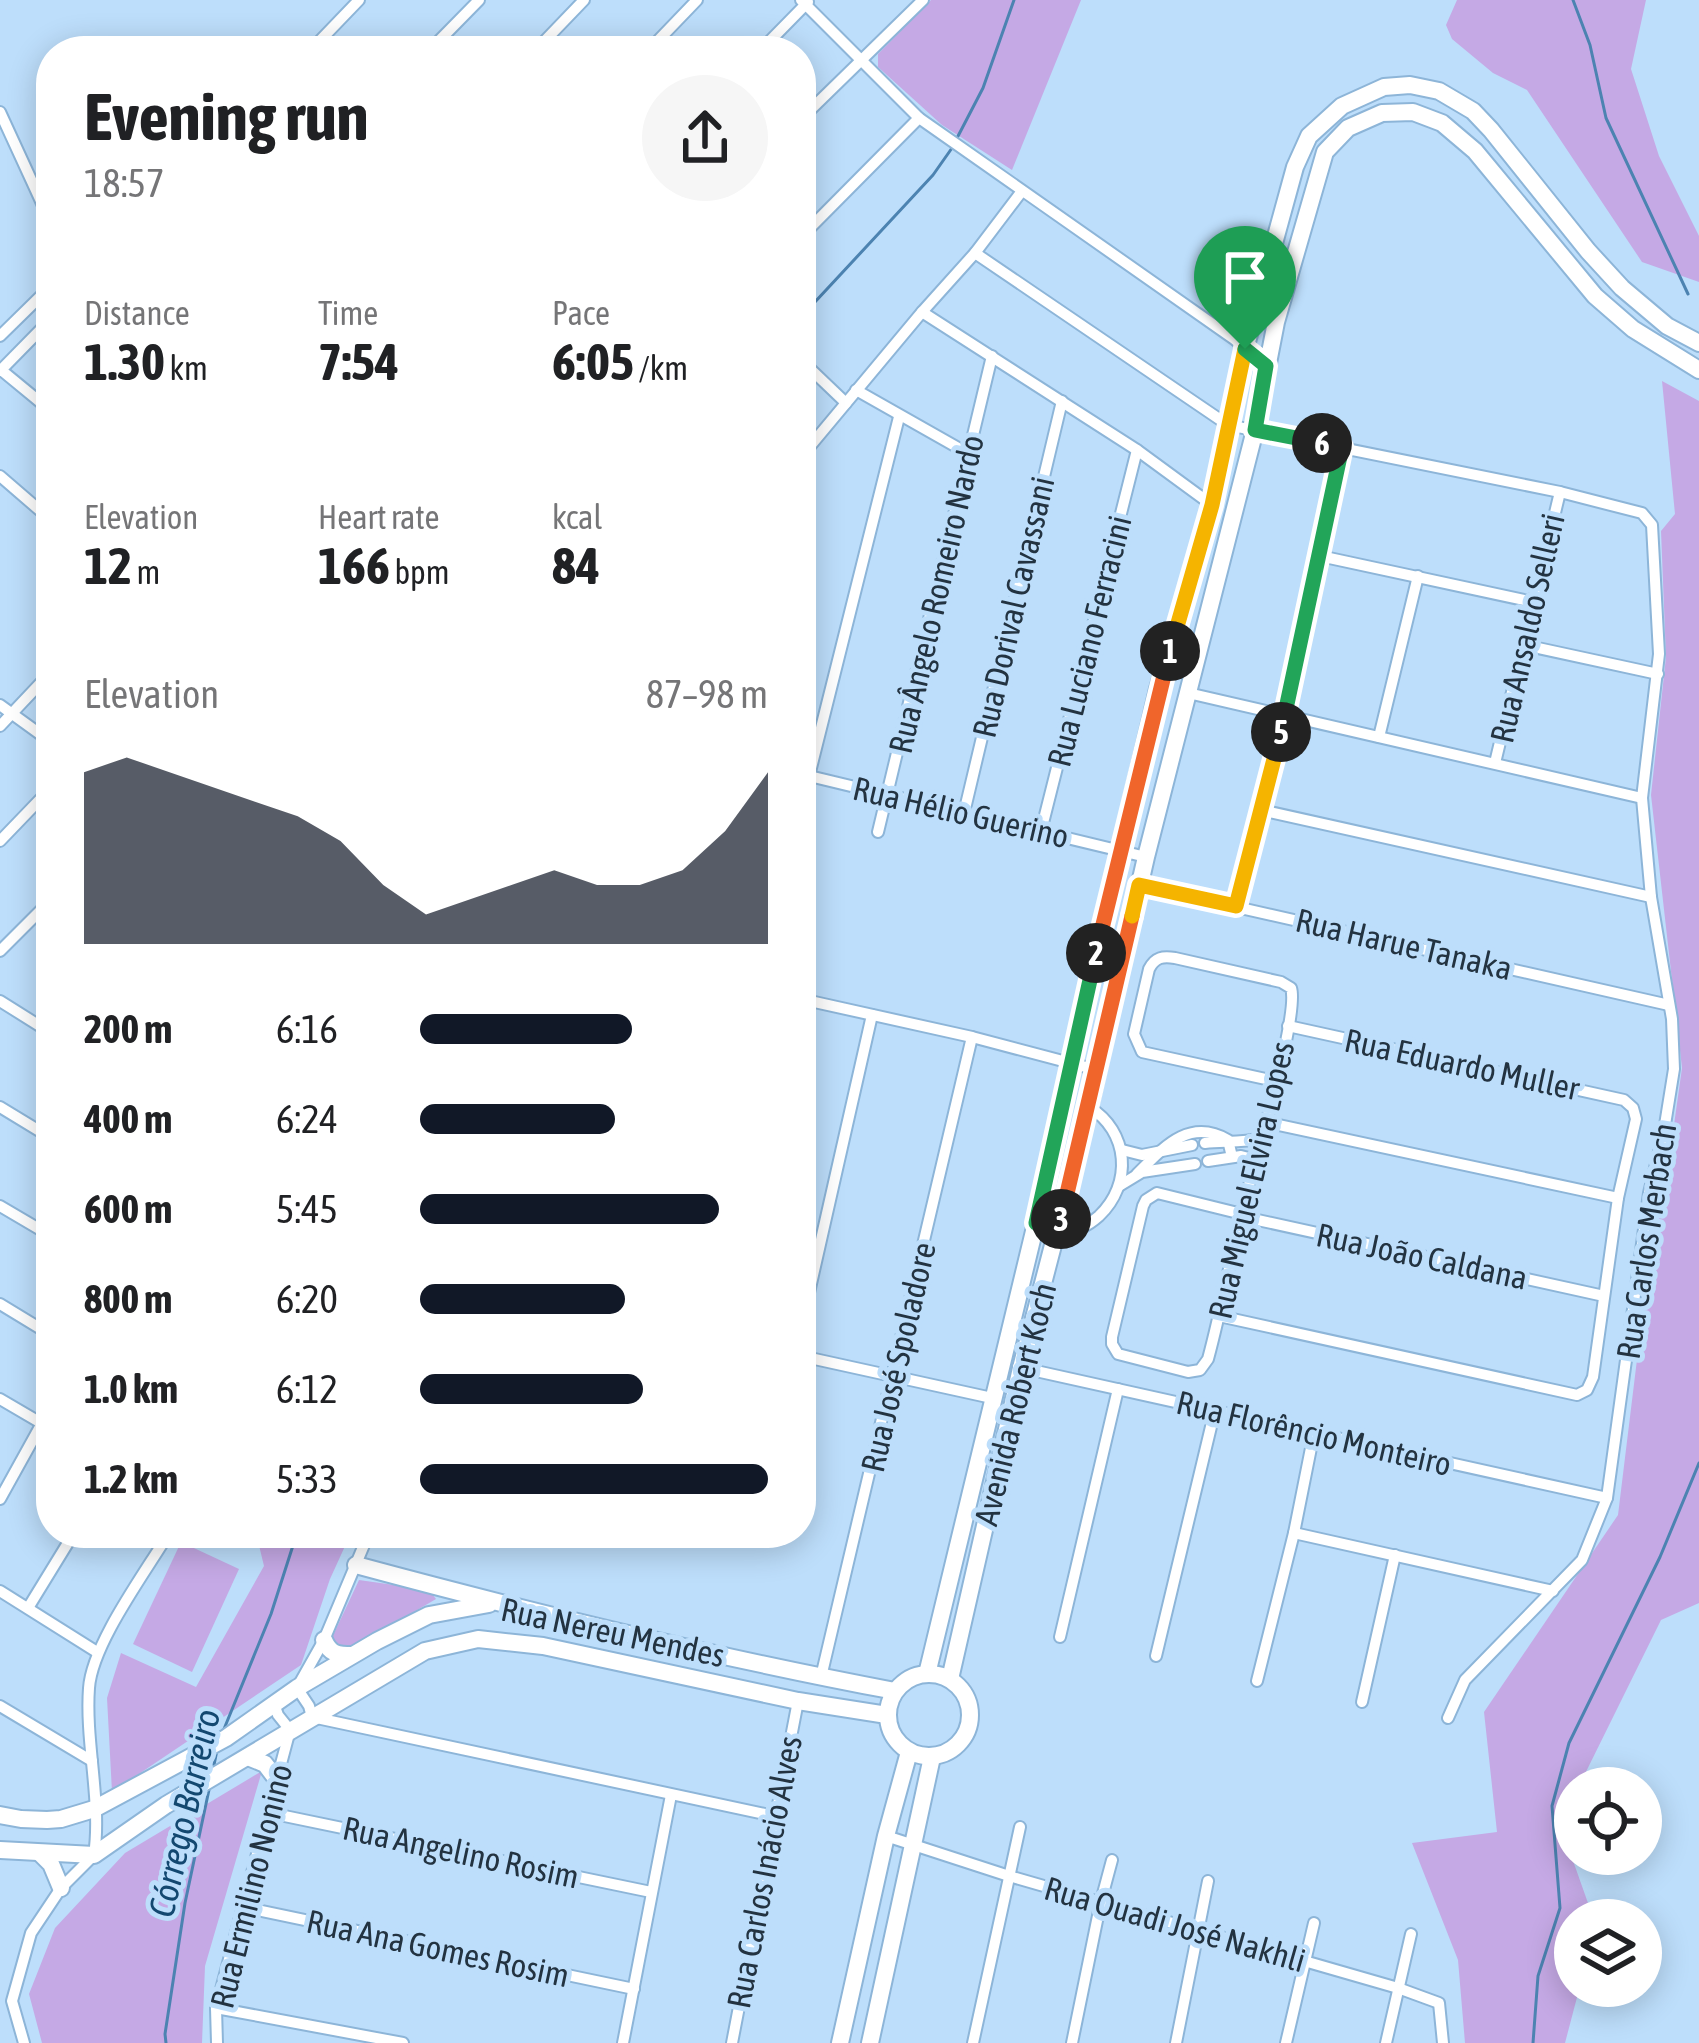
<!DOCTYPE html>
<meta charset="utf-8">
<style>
:root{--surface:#fff;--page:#f6f6f6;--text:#202124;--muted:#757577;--accent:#111827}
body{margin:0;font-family:"Asap Condensed",sans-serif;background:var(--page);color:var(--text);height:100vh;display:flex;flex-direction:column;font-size:45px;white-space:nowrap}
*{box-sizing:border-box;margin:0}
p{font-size:39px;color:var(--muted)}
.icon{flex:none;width:66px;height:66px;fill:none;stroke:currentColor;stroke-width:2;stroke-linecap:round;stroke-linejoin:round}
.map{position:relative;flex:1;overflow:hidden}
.sheet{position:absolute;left:36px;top:36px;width:780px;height:1512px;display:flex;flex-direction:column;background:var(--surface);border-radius:48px;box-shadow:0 6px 30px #0003}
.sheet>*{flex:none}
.controls{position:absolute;left:1554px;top:1767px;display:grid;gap:24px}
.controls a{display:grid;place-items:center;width:108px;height:108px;border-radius:50%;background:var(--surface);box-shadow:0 6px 30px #0003;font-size:60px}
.pin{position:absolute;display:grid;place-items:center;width:102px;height:102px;color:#fff;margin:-123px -51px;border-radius:50% 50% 50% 0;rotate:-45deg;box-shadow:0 0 12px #0007}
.pin .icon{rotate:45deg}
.km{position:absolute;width:60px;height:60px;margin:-30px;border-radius:50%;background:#222;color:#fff;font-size:33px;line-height:60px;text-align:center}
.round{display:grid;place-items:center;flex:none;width:126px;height:126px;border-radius:63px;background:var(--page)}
.summary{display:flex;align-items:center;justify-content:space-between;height:204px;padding:0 48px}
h1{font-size:66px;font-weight:700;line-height:90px}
.stats{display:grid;grid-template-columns:repeat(3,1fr);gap:18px;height:204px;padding:12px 48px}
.stats div{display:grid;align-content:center}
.stats b{font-size:51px;font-weight:700}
.stats small{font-size:33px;font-weight:400}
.stats p{font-size:33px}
.chart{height:336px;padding:24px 48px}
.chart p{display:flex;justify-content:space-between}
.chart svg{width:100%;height:216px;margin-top:12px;fill:var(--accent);opacity:.7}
ul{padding:0 48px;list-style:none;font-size:39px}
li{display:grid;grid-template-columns:192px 144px 1fr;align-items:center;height:90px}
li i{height:30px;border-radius:15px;background:var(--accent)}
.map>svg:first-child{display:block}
.green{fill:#c5a9e5}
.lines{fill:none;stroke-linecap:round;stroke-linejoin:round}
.stream{stroke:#4c83b1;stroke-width:3}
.minor-casing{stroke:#8db5d8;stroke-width:14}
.primary-casing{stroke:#8db5d8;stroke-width:20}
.minor{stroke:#fff;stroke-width:10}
.primary{stroke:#fff;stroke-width:16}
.split-1-casing{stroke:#fff;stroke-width:24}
.split-2-casing{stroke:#fff;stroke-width:24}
.split-3-casing{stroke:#fff;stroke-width:24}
.split-4-casing{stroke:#fff;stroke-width:24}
.split-5-casing{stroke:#fff;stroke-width:24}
.split-6-casing{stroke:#fff;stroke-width:24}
.split-7-casing{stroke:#fff;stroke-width:24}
.split-1{stroke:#f5b400;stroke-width:15}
.split-2{stroke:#f0652b;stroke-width:15}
.split-3{stroke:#22a559;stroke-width:15}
.split-4{stroke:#f0652b;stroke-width:15}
.split-5{stroke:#f5b400;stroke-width:15}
.split-6{stroke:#22a559;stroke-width:15}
.split-7{stroke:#22a559;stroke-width:15}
.labels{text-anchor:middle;stroke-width:10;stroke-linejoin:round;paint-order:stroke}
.street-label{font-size:33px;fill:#233341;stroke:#bddefb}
.water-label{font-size:36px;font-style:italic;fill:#134870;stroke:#bddefb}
</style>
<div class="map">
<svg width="1699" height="2043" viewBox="0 0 1699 2043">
<rect width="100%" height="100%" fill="#bddefb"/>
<g class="green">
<path d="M 931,0 L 1081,0 L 1012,170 L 942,125 L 878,67 L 878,54 Z"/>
<path d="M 1457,0 L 1646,0 L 1631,69 L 1659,156 L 1699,236 L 1699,282 L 1642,262 L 1527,90 L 1493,73 L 1452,39 L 1446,25 Z"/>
<path d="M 1662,381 L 1699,401 L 1699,1603 L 1661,1620 L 1578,1788 L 1575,1788 L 1575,1793 L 1560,1824 L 1594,1920 L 1575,1920 L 1575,1986 L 1580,1986 L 1565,2043 L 1465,2043 L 1458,1960 L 1412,1843 L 1497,1832 L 1484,1712 L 1618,1515 L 1657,1196 L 1673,1132 L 1682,1068 L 1651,795 L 1666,657 L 1661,531 L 1675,514 Z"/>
<path d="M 256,1533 L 351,1533 L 330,1579 L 301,1665 L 112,1792 L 107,1698 L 121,1653 L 196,1687 L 264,1566 Z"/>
<path d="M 181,1542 L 239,1569 L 192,1672 L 133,1644 Z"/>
<path d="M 359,1580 L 429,1590 L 436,1599 L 345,1652 L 329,1644 Z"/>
<path d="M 262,1771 L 205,1966 L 202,2043 L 42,2043 L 29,1994 L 55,1928 L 125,1853 Z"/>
</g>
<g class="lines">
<g class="stream">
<path d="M 1573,0 L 1590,45 L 1606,118 L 1688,294"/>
<path d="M 956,140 L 983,88 L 1014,0"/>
<path d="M 801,317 L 933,175 L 952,148"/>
<path d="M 224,1729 L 271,1614 L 297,1533"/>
<path d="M 213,1770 L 217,1750"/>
<path d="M 166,2043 L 165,2034 L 185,1903 L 210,1785"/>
<path d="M 1533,2043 L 1538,1976 L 1560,1908 L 1552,1806 L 1569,1743 L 1660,1557 L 1699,1463"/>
</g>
<g class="minor-casing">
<g id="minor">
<path d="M 801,0 L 919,118 L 1234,339 L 1266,366"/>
<path d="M 310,51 L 359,0"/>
<path d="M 429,51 L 479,0"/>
<path d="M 535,51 L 584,0"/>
<path d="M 648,51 L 697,0"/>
<path d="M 760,51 L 808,2"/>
<path d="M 0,112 L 51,223"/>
<path d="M 801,119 L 923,0"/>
<path d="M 801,237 L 919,118"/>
<path d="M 975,253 L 1228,425 L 1560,492 L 1642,513 L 1652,525 L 1659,654 L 1642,798 L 1651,897 L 1672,1019 L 1674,1069 L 1664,1131 L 1649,1193 L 1607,1498 L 1582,1560 L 1465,1680 L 1448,1718"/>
<path d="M 922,312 L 1137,450 L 1212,505"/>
<path d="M 0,336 L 51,286"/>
<path d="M 801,360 L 846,403"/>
<path d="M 0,369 L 51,411"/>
<path d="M 0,371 L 51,319"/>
<path d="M 856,390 L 969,454"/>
<path d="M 801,457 L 922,312 L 975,253 L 1022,191"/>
<path d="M 0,476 L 51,520"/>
<path d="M 1320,556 L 1533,602"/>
<path d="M 1524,645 L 1658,674"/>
<path d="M 1188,693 L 1642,798"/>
<path d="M 0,705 L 51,742"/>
<path d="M 0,726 L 51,672"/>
<path d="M 1379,737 L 1418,576"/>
<path d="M 1495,763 L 1560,492"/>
<path d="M 801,774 L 1146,857"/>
<path d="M 809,776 L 899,417"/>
<path d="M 1261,810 L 1651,897"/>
<path d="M 964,813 L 1062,401"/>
<path d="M 1041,831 L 1137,450"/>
<path d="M 878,832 L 992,356"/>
<path d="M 0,841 L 51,788"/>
<path d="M 1139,885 L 1669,1005"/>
<path d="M 1236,906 L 1285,717 L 1342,447"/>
<path d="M 0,951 L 51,900"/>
<path d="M 801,999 L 972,1037 L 1097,1070"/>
<path d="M 0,1001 L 51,1033"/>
<path d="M 1275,1081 L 1142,1052 L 1134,1034 L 1149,969 C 1155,957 1163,956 1175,958 L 1281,982 L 1291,988 C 1300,1014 1251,1176 1241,1214 C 1230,1262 1221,1311 1208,1359 L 1200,1370 L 1188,1372 L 1118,1354 L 1112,1344 L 1112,1337 L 1143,1206 L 1146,1200 L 1157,1193 L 1242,1214 L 1253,1219 L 1604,1296"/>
<path d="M 0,1107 L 51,1138"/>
<path d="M 1265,1122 L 1618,1198"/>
<path d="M 1205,1143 C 1224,1141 1243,1143 1262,1138"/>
<path d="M 1122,1150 L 1142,1155 L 1192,1145"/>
<path d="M 1208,1161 L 1241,1156 L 1256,1160"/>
<path d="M 1137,1174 C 1163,1148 1189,1117 1228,1140 L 1232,1157"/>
<path d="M 1119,1186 L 1142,1172 L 1195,1164"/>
<path d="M 0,1206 L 51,1236"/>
<path d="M 1036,1223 C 1045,1226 1055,1231 1064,1231 C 1078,1232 1090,1224 1099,1216 C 1133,1184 1129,1131 1089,1107"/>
<path d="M 0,1304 L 51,1335"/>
<path d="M 1219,1316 L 1577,1395 L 1587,1390 L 1593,1377 L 1618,1198 L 1636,1119 L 1633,1108 L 1624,1100 L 1288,1026"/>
<path d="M 801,1328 L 872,1015"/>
<path d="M 801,1356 L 992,1398"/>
<path d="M 1018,1367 L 1607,1498"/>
<path d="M 0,1399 L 41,1423"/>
<path d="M 0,1499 L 51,1407"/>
<path d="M 369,1533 L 324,1640 L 297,1688 L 309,1706 L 312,1717 L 774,1816"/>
<path d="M 1294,1533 L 1553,1591"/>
<path d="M 0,1591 L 97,1652"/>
<path d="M 28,1608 L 74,1533"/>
<path d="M 1060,1637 L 1118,1389"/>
<path d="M 1156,1656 L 1215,1410"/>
<path d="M 821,1677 L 972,1037"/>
<path d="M 1257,1681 L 1294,1533 L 1314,1433"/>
<path d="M 1362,1702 L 1395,1555"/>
<path d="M 0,1706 L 92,1761"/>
<path d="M 270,1813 L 651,1892"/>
<path d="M 886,1836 L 1009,1876 L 1398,1988 L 1439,2003 L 1443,2043"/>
<path d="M 243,1907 L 634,1989"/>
<path d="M 216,2008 L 403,2043"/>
<path d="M 24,2043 L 12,2001 L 31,1933 L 61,1888 L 94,1855 C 102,1803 85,1742 89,1688 C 92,1644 145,1573 169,1533"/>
<path d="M 217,2043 L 216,2008 L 290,1730 L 278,1715 L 274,1704"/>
<path d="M 623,2043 L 671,1795"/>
<path d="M 732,2043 L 798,1701"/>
<path d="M 973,2043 L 1020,1827"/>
<path d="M 1072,2043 L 1101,1901 L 1112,1860"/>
<path d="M 1176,2043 L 1208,1881"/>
<path d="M 1286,2043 L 1314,1923"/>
<path d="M 1386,2043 L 1411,1934"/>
</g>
</g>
<g class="primary-casing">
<g id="primary">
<path d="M 356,1565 C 534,1613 714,1657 895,1691"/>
<path d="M 324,1640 C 330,1654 337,1655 352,1655"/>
<circle cx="929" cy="1715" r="41"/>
<path d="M 927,1674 L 1036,1223 L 1071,1061 L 1158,689 L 1212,505 L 1245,349 L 1295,167 L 1309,136 L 1342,106 L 1384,87 L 1410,85 L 1439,91 L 1473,111 L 1491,130 L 1588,251 L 1622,288 L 1667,326 L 1699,343"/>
<path d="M 950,1679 L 1021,1368 L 1089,1107 L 1146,857 L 1255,430 L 1276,322 L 1325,152 L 1348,128 L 1382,113 L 1413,112 L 1442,123 L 1475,151 L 1595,296 L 1633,329 L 1699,370"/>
<path d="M 248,1757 L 265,1764 L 278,1781"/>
<path d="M 0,1815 L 21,1819 L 47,1820 L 61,1819 L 94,1809 L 226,1738 L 297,1688 L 377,1641 L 429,1615 L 489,1604"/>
<path d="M 0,1850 L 94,1855 L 166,1805 L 425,1651 L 478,1639 L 543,1646 L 798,1701 L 887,1715"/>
<path d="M 40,1853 L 51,1864 L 61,1888"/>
<path d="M 840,2043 L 886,1836 L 909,1752"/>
<path d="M 870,2043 L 932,1757"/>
</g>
</g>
<use href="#minor" class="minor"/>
<use href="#primary" class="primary"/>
</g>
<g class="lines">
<g class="split-1-casing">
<path id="split-1" d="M 1170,651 L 1212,505 L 1245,349"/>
</g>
<g class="split-2-casing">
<path id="split-2" d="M 1096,953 L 1170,651"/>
</g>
<g class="split-3-casing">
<path id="split-3" d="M 1061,1219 L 1058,1230 L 1036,1223 L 1096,953"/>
</g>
<g class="split-4-casing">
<path id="split-4" d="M 1061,1219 L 1132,916"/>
</g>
<g class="split-5-casing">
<path id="split-5" d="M 1132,916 L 1139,885 L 1236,906 L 1281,732"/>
</g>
<g class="split-6-casing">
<path id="split-6" d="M 1281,732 L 1342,447 L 1322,443"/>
</g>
<g class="split-7-casing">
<path id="split-7" d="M 1245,349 L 1266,366 L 1255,430 L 1322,443"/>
</g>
<use href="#split-1" class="split-1"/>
<use href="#split-2" class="split-2"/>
<use href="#split-3" class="split-3"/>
<use href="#split-4" class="split-4"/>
<use href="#split-5" class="split-5"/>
<use href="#split-6" class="split-6"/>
<use href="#split-7" class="split-7"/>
</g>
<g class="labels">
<g class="street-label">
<text transform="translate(936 594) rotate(-77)" y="12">Rua Ângelo Romeiro Nardo</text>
<text transform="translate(1013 607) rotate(-77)" y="12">Rua Dorival Cavassani</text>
<text transform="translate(1527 628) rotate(-77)" y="12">Rua Ansaldo Selleri</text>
<text transform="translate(1089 641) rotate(-76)" y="12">Rua Luciano Ferracini</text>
<text transform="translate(961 812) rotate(13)" y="12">Rua Hélio Guerino</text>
<text transform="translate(1404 944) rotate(13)" y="12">Rua Harue Tanaka</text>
<text transform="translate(1462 1064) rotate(12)" y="12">Rua Eduardo Muller</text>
<text transform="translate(1251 1180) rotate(-77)" y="12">Rua Miguel Elvira Lopes</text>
<text transform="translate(1646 1241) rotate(-81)" y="12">Rua Carlos Merbach</text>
<text transform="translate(1422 1256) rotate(12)" y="12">Rua João Caldana</text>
<text transform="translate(898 1357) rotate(-77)" y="12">Rua José Spoladore</text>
<text transform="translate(1015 1404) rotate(-76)" y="12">Avenida Robert Koch</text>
<text transform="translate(1314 1433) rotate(13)" y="12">Rua Florêncio Monteiro</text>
<text transform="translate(613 1632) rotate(12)" y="12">Rua Nereu Mendes</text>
<text transform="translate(461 1852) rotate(12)" y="12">Rua Angelino Rosim</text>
<text transform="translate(764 1872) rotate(-79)" y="12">Rua Carlos Inácio Alves</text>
<text transform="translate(251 1886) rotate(-76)" y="12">Rua Ermilino Nonino</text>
<text transform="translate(1175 1924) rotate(16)" y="12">Rua Ouadi José Nakhli</text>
<text transform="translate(438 1948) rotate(12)" y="12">Rua Ana Gomes Rosim</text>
</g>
<g class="water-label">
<text transform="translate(184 1813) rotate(-77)" y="13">Córrego Barreiro</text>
</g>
</g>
</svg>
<div class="controls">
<a><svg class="icon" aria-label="locate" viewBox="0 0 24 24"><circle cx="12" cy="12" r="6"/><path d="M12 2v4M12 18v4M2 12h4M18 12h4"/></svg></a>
<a><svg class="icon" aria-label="layers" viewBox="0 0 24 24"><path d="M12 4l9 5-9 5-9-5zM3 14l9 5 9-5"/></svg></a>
</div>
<div class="pin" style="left:1245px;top:349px;background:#1e9e55"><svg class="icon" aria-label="arrive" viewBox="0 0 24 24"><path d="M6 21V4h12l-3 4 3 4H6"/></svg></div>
<b class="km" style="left:1170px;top:651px">1</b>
<b class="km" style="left:1096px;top:953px">2</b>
<b class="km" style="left:1061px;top:1219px">3</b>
<b class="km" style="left:1281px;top:732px">5</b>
<b class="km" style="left:1322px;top:443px">6</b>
<section class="sheet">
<div class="summary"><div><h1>Evening run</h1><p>18:57</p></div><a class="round"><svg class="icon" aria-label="share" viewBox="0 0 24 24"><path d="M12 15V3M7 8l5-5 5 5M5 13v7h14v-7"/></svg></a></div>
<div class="stats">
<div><p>Distance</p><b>1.30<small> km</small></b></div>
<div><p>Time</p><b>7:54</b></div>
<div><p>Pace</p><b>6:05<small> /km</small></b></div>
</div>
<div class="stats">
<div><p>Elevation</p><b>12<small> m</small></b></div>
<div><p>Heart rate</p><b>166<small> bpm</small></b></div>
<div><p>kcal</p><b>84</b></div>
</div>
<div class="chart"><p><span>Elevation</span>87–98 m</p>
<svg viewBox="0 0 160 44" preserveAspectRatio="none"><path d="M0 44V9L10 6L20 9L30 12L40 15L50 18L60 23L70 32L80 38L90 35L100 32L110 29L120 32L130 32L140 29L150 21L160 9V44z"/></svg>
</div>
<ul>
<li><b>200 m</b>6:16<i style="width:61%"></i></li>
<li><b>400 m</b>6:24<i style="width:56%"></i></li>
<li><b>600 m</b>5:45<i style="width:86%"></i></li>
<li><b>800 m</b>6:20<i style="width:59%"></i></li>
<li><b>1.0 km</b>6:12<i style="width:64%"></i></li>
<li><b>1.2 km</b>5:33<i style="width:100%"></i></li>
</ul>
</section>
</div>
